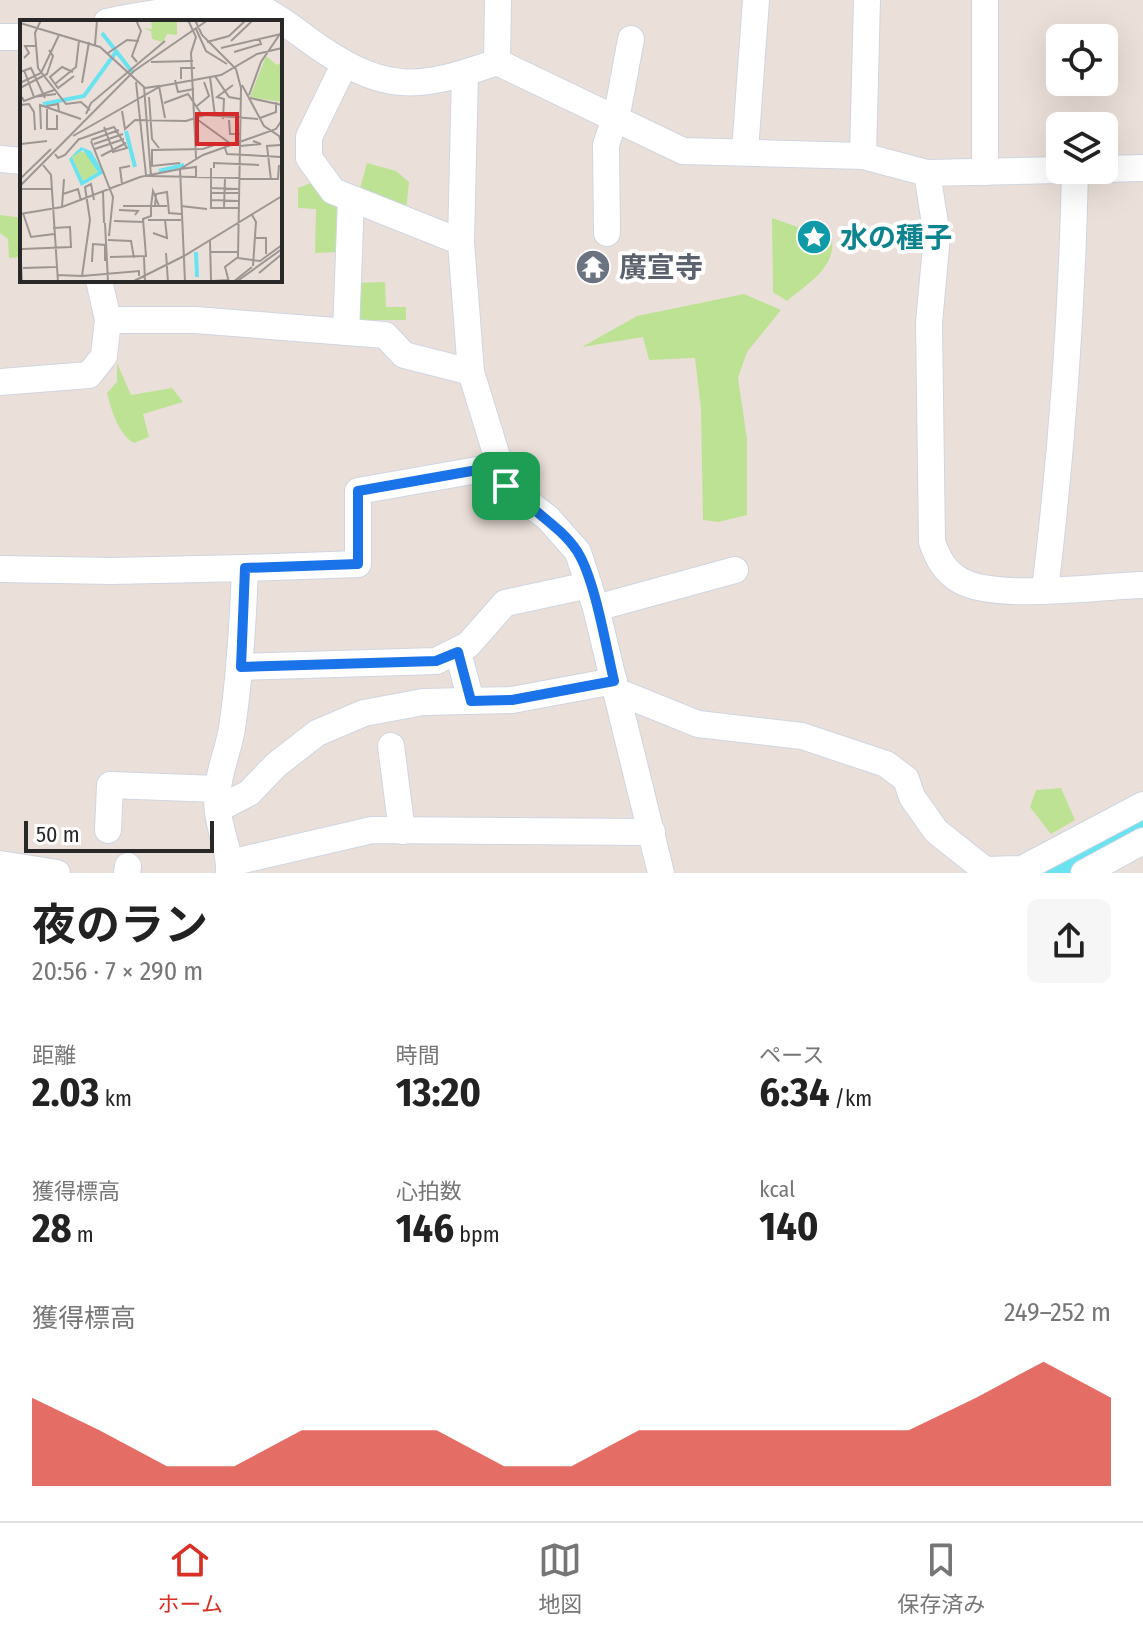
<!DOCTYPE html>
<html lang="ja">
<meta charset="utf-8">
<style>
:root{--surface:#fff;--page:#f6f6f6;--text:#222;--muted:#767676;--line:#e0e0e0;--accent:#d93025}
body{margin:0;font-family:"Fira Sans Condensed","Noto Sans JP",sans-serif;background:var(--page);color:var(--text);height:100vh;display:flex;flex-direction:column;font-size:30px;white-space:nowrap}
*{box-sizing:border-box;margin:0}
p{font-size:26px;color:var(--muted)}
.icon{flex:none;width:44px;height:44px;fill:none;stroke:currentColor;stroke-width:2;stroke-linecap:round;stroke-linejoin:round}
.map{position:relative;height:873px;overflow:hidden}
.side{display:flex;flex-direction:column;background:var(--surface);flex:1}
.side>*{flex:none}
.controls{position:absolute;left:1046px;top:24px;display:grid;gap:16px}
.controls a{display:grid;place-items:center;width:72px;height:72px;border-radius:12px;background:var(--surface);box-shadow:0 8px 32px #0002;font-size:40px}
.scale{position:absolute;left:24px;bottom:20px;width:190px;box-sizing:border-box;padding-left:8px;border:4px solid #282828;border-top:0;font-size:22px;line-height:28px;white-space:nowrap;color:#282828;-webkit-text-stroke:6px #fff;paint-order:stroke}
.pin{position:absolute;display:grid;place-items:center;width:68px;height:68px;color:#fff;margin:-34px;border-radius:16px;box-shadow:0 4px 12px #0006}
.round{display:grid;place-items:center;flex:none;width:84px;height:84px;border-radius:12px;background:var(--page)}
.overview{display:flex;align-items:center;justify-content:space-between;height:136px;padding:0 32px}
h1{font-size:44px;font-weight:700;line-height:60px}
.stats{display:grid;grid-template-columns:repeat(3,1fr);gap:12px;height:136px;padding:8px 32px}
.stats div{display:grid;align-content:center}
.stats b{font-size:40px;font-weight:700}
.stats small{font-size:22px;font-weight:400}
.stats p{font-size:22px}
.chart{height:224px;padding:16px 32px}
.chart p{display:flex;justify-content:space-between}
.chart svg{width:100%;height:144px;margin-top:8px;fill:var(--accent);opacity:.7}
.menu{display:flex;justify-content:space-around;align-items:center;height:112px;border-top:2px solid var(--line);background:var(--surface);font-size:22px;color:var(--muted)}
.menu a{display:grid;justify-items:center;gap:4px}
.menu .selected{color:var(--accent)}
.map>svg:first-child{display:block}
.green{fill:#bde294}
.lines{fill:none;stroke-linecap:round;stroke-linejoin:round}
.river{stroke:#69e3ef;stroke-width:46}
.street-casing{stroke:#ced5e1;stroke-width:28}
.street{stroke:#fff;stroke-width:26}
.route-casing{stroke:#fff;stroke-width:16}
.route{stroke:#1a73e8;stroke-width:10}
.labels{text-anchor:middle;stroke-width:8;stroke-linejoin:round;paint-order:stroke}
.culture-label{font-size:28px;font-weight:bold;fill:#0d838f;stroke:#fff;text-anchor:start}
.worship-label{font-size:28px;font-weight:bold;fill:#5b616d;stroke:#fff;text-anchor:start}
.inset-river{fill:none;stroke:#69e3ef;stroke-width:4}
.inset-road{fill:none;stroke:#9d9692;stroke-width:2}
.view{fill:#d62828;fill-opacity:0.15;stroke:#d62828;stroke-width:4}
.inset-edge{fill:none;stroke:#282828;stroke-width:4}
</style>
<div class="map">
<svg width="1143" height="873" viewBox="0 0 1143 873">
<rect width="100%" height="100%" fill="#ebe0d9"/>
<g class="green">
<path d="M 367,163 L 396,171 L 409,182 L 406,211 L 359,192 Z"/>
<path d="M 311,183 L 341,205 L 339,252 L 315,253 L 316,209 L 298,208 L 298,188 Z"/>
<path d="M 0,215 L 22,218 L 22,257 L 9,258 L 8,239 L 0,233 Z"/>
<path d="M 772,218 L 832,239 C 836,268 807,284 787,301 L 773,292 Z"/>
<path d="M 385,282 L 386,307 L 406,307 L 406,320 L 357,320 L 358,283 Z"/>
<path d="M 744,294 L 781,310 L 747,352 L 738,378 L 747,439 L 747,515 L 719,522 L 703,520 L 701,409 L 695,358 L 649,360 L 643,337 L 582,347 L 637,316 Z"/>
<path d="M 117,363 L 131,395 L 172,388 L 183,402 L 143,414 L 149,437 L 134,443 C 118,434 111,409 107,393 L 117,382 Z"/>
<path d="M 1061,788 L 1075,820 L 1051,834 L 1030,807 L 1036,790 Z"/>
</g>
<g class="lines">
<path class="river" d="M 1059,873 L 1130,835"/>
<g class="street-casing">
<g id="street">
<path d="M 107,22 C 142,14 233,0 264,10 C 284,20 302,36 320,48 C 389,95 423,88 497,62 L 683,151 L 863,156 L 927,173 L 1060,170"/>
<path d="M 0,37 L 22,37"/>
<path d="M 497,62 L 498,0"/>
<path d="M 344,65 L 309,137 L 309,158 L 333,191 L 461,242"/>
<path d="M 465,73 L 461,242 L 471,372"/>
<path d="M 745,151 L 756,0"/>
<path d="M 863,156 L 867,0"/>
<path d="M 0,159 L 22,161"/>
<path d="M 1104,169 L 1143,168"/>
<path d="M 985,172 L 985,0"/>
<path d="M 927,173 L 937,236 L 929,323 L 932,542 C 938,559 945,572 961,581 C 999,601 1098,586 1143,585"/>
<path d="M 607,233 L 606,145 L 618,109 L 631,39"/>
<path d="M 99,280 L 108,320 L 195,320 L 385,335 L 404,355 L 471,372 L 506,486 L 548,518 L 578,552 L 596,608 L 616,691 L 698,724 L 802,736 L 886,764 L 906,779 L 912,797 L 936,831 L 985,870"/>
<path d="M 346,332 L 351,199"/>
<path d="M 0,382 L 89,375 L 104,356 L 108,320"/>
<path d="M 245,568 L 358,564 L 358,491 L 500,466"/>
<path d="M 0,569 L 112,571 L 245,568 C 243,622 240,675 232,728 C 229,748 220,768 218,788 C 213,822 231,846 229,873"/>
<path d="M 1045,590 C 1062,450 1072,311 1075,170"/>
<path d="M 596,608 L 735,570"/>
<path d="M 458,652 L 471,701"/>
<path d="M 241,667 L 436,661 L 468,645 L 505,603 L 589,585"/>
<path d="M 616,691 L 661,873"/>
<path d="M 391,746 L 402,831"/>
<path d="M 218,809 L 249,793 L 276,765 L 317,733 L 364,713 L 423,702 L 512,700 L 614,681"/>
<path d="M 108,830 L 110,785 L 217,789"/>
<path d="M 230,863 L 372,830 L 652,832"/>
<path d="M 0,864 L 57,873"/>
<path d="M 127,873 L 128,866"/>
<path d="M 980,873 L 985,870 L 1022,869 L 1143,805"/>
<path d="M 1084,873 L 1143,841"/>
</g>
</g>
<use href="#street" class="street"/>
</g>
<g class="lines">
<g class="route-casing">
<path id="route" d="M 500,466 C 512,503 555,518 577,551 C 595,579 606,647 614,681 L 512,700 L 471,701 L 458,652 L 436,661 L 241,667 L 245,568 L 358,564 L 358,491 Z"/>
</g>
<use href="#route" class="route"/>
</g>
<defs>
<g id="sight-disc" transform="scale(1.8)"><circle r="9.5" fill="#0f9aa8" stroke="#fff"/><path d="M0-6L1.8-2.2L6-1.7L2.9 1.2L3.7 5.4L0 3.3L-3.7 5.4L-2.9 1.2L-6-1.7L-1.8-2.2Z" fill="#fff"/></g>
<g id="temple-disc" transform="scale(1.8)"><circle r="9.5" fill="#6b7280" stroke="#fff"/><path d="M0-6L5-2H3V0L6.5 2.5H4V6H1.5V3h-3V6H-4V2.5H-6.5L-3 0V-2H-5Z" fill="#fff"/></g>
</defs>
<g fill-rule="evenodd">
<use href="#sight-disc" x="814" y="237"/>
<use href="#temple-disc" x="593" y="267"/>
</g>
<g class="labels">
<g class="culture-label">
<text x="840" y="247">水の種子</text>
</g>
<g class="worship-label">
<text x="619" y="277">廣宣寺</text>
</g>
</g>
<g transform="translate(20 20)">
<rect width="262" height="262" fill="#ebe0d9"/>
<path d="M 131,0 L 157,0 L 157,15 L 147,14 L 143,22 L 132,19 L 131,11 L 123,8 L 132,9 ZM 246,36 L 257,45 L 262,42 L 262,82 L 230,77 ZM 57,130 L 69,134 L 78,152 L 63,161 L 52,137 Z" fill="#bde294"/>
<path d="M 61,127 L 71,131 L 84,153 L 61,166 L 49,139 ZM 63,130 L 78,152 L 63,161 L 52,137 Z" fill="#69e3ef" fill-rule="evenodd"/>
<path class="inset-river" d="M 82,13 L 113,53M 23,84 L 64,76 L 96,32M 106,111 L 115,147M 139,151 L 164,145M 176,232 L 177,257"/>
<path class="inset-road" d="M 21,0 L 15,13 L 18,48 L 46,84 L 61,82 L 70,90M 116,0 L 121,11 L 112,36 L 117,42M 168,0 L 176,17 L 171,33 L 176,138M 175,0 L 182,15 L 216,49 L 221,68 L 218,237 L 205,247 L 209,262M 221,0 L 245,1M 0,3 L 80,27 L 124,67 L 131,156 L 219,158M 176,9 L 186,31 L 207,44M 211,21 L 233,0M 187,22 L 209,16 L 226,0M 75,25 L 77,0M 201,28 L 261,14M 214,32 L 241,24 L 239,18M 88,33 L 107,20 L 119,21M 4,38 L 9,33 L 5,26 L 17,26M 131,42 L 173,41M 4,50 L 14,77 L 36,74M 0,52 L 11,48 L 25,78M 195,56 L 209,77 L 220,79M 190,57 L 195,96M 161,59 L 161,48 L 175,48M 155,60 L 158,72 L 174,69M 116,62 L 126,155M 0,63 L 21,53 L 39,15M 62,63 L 69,22M 35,64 L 56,47 L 59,20M 35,64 L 30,57 L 42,47 L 53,52M 35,64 L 38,68 L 54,56M 222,65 L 244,106 L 259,116 L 262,125M 0,68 L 27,54 L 33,36 L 29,30M 125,68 L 139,66 L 145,98M 229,75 L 241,42 L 262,11M 2,77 L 4,81 L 34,70M 129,77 L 132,119 L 139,128M 230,78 L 262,85M 144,83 L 168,74 L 182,95M 177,86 L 189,76 L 184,62M 102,91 L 105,109 L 115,100 L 166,101 L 185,95 L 238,99M 66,94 L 71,83 L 145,21M 37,95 L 37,109 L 27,109 L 27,86 L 38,84 L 39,92M 240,98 L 256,92 L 256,82M 203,99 L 204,79 L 197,77 L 213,65M 178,100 L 211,124M 209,100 L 210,114 L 220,114M 21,109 L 20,85 L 61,99M 53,116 L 141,66 L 201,55 L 237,34 L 262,28M 71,120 L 99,110M 71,121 L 93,177 L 89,216M 1,124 L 27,121M 74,124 L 103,114M 220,126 L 241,124 L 233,121M 205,128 L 207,134 L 261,137M 75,129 L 104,119M 35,134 L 38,138 L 45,135 L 59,119 L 60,119 L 85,110 L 94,107 L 107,128 L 93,132 L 93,131 L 92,128 L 87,115 L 85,110 L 85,109 L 84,107M 81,136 L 106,123M 160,143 L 132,146 L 132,130 L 183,129 L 200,123M 23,145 L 31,155 L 38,262M 0,148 L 1,85 L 9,84 L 14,92 L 15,110M 191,148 L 191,188 L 218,188M 194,148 L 194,143 L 239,145M 160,149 L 165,262M 160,149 L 176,147 L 176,157M 0,159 L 31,129M 220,159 L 258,159 L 259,145M 251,160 L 247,126 L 260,125M 102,164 L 100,148 L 110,146M 0,166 L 114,51 L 188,0M 190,168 L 218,169M 2,169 L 32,169M 83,171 L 84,203M 190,173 L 218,173M 43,174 L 58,169 L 61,181M 191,180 L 218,181M 103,186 L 147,186M 131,186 L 133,171 L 139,186M 135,186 L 136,174 L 147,172 L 149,193 L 161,194M 161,186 L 187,189M 42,187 L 44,159M 204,188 L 205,158M 99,190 L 118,191 L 115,195M 3,193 L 11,217 L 34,214M 0,194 L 42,187 L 120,157 L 160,149 L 183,135 L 256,109 L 262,100M 232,195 L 236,202 L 233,246M 128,200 L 161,200M 94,201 L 124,202M 85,203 L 88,262M 133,213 L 147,218 L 145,200M 236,218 L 246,218 L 246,234M 88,220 L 111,221 L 114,238M 190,221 L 191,260M 0,222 L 2,262M 2,229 L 51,227 L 50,207 L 33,208M 191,232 L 218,232M 146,233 L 148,262M 90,237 L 126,236 L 123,199 L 131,196 L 131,186M 124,237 L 125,262M 218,238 L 240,241 L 262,225M 72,242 L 73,224 L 85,225 L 85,241M 3,248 L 36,247M 239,253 L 262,234M 37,255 L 62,256 L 70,200 L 65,167 L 71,164 L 74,180M 62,256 L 119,251 L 119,256M 112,262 L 164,236 L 262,176M 177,262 L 208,260M 213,262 L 232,247M 216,262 L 262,229"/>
<path class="view" d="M 177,94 L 217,94 L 217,124 L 177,124 Z"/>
<rect width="262" height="262" class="inset-edge"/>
</g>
</svg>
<div class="controls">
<a><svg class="icon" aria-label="locate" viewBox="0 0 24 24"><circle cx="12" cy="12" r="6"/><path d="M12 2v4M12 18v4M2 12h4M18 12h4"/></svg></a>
<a><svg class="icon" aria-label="layers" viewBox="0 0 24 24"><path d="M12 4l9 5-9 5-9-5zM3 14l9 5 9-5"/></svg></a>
</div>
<div class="scale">50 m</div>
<div class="pin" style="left:506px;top:486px;background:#1e9e55"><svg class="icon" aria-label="arrive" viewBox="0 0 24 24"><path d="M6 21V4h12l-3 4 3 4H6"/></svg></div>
</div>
<section class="side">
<div class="overview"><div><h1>夜のラン</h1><p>20:56 · 7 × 290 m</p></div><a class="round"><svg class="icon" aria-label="share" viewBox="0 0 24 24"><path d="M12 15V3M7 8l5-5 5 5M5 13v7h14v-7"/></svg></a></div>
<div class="stats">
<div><p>距離</p><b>2.03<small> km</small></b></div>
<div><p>時間</p><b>13:20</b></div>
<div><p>ペース</p><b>6:34<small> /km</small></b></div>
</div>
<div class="stats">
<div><p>獲得標高</p><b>28<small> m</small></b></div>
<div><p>心拍数</p><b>146<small> bpm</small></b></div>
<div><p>kcal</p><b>140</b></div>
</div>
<div class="chart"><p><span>獲得標高</span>249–252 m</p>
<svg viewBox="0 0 160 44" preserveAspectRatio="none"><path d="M0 44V17L10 27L20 38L30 38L40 27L50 27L60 27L70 38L80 38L90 27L100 27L110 27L120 27L130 27L140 17L150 6L160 17V44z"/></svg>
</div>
</section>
<nav class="menu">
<a class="selected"><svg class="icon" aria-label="home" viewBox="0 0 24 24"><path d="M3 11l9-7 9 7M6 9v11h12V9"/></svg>ホーム</a>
<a><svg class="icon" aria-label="map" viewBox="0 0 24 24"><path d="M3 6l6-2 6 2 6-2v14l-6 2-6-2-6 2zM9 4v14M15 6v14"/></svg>地図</a>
<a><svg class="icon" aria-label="saved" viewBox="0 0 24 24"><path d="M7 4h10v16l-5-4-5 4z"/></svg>保存済み</a>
</nav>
